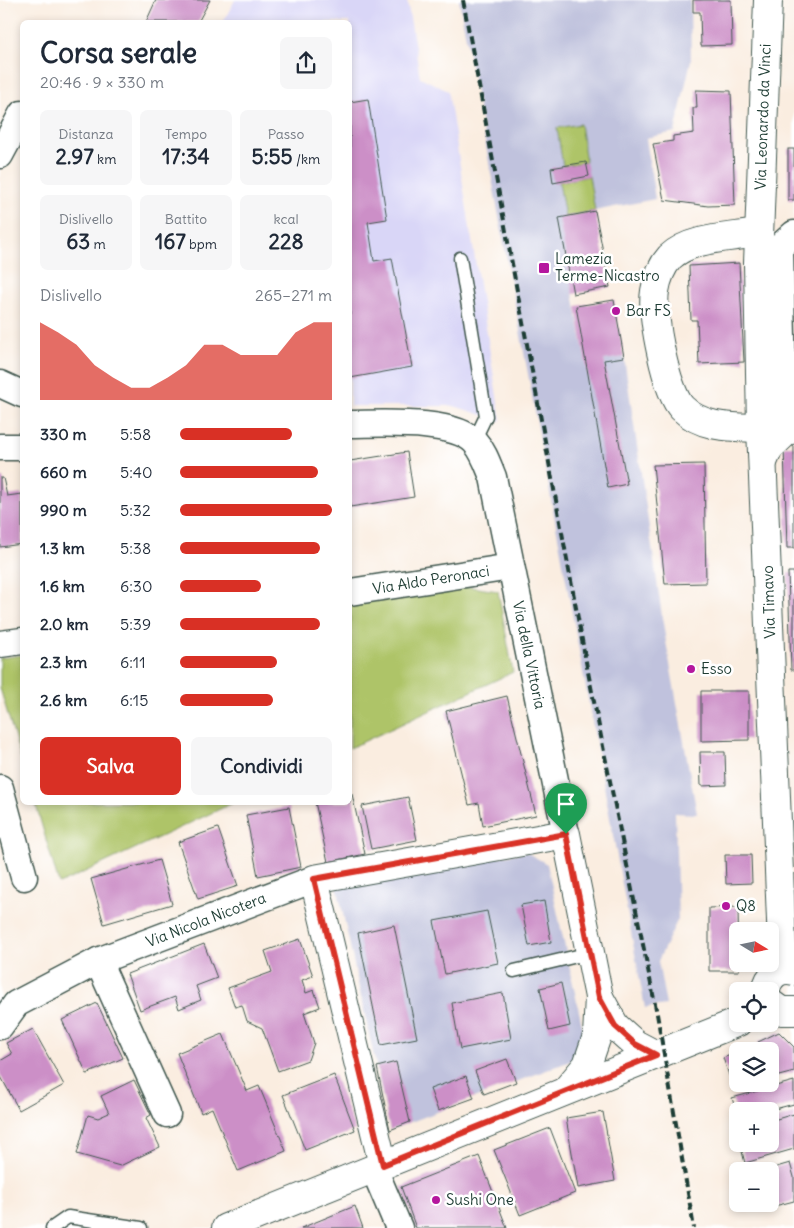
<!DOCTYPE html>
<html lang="it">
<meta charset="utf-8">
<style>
:root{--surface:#fff;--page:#f6f6f7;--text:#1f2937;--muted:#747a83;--accent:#d93025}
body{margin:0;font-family:Delius,sans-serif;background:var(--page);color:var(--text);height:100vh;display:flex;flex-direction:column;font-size:19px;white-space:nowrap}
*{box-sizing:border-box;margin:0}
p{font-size:16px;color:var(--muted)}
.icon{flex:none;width:28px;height:28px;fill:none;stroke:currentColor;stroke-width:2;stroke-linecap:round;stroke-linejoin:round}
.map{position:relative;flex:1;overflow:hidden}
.drawer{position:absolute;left:20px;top:20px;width:332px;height:785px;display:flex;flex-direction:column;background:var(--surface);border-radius:8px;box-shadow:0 2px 8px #0003}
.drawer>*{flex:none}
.needle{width:32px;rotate:100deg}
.fabs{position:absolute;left:729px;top:922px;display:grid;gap:10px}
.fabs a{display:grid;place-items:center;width:50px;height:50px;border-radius:8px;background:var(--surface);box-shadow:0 2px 8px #0003;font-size:25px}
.pin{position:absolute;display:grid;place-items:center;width:42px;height:42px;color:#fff;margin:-51px -21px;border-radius:50% 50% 50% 0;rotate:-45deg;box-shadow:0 0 5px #0007}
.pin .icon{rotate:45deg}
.round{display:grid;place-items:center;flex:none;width:52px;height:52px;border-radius:8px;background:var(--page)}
.headline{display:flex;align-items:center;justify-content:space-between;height:85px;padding:0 20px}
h1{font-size:28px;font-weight:700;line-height:38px}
.figures{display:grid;grid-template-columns:repeat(3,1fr);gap:8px;height:85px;padding:5px 20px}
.figures div{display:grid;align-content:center;border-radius:8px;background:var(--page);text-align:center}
.figures b{font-size:21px;font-weight:700}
.figures small{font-size:14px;font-weight:400}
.figures p{font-size:14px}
.chart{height:140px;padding:10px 20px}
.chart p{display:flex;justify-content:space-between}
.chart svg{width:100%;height:90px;margin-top:5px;fill:var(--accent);opacity:.7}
.primary-button{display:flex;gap:10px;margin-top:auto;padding:10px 20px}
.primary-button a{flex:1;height:58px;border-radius:8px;background:var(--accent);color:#fff;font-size:20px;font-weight:700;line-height:58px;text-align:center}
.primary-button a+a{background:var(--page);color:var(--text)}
ul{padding:0 20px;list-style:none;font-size:16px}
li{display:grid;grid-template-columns:80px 60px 1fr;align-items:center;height:38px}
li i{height:12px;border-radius:6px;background:var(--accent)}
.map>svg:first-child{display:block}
.built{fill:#d9d6f7}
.industrial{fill:#c0c2dd}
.green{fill:#aec468;stroke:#66804e}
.building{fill:#cc8fc7}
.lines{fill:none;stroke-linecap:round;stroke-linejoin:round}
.service-casing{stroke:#40574e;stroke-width:15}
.minor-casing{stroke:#40574e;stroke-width:29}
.tertiary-casing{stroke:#40574e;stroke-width:30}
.service{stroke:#fff;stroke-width:12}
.minor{stroke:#fff;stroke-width:26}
.tertiary{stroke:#fff;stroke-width:28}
.rail{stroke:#1f3d34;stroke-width:4;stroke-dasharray:8 4;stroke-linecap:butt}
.route-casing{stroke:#fff;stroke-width:10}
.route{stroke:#d93025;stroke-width:6}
.poi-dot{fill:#b5179e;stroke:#fff;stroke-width:2}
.labels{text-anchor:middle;stroke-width:5;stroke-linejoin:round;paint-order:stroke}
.street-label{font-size:15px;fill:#1f3d34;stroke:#fff}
.poi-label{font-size:15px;fill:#1f3d34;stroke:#fff;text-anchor:start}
</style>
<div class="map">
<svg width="794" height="1228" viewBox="0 0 794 1228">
<rect width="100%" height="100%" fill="#fff"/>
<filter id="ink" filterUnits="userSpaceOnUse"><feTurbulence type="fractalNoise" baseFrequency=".02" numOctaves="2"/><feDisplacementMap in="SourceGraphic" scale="10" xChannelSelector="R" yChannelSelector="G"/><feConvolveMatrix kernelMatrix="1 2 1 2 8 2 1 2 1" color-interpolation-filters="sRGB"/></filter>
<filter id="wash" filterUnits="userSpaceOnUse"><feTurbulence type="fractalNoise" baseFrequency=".0096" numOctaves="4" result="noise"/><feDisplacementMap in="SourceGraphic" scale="20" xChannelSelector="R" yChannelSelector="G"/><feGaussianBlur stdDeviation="1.12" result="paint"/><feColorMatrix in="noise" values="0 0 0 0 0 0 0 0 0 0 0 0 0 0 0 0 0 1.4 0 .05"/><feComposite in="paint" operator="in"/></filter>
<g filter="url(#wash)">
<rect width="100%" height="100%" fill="#faede0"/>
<path class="built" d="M 235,0 L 407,0 L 420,77 L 448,91 L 501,421 L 454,406 L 350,406 L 350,22 L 223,22 Z"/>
<g class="industrial">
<path d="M 459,0 L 690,0 L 691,60 L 675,132 L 646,138 L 655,199 L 559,218 L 609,488 L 627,484 L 604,360 L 624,357 L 665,636 L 697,814 L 675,813 L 678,919 L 658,961 L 666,1005 L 645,1008 Z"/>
<path d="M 526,852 L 547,864 L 585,1039 L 582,1051 L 573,1060 L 390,1130 L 337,886 Z"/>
</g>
<g class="green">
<path d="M 580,124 L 586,162 L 563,166 L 557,128 Z"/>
<path d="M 589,176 L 595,211 L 565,217 L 559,182 Z"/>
<path d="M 464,586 L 498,591 L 513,672 L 350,748 L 350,604 Z"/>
<path d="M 22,655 L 22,762 L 0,688 L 0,658 Z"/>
<path d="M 35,802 L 233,802 L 233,803 L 59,884 Z"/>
</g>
<g id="blocks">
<g class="building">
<path d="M 156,0 L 210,0 L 198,22 L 146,22 Z"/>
<path d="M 693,0 L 731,0 L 732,45 L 701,46 L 700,12 L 693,12 Z"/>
<path d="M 696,90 L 731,91 L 735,205 L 708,206 L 664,200 L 653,144 L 673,141 L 673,136 L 694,133 L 693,108 L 697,108 Z"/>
<path d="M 368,99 L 387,219 L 368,222 L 374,261 L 392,258 L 412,367 L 350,378 L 350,102 Z"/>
<rect x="788" y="149" width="6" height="51"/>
<path d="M 586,162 L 589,176 L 553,183 L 551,168 Z"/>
<path d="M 595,211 L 610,287 L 573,294 L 559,218 Z"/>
<path d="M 739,263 L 744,362 L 699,364 L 697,320 L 691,320 L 689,266 Z"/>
<path d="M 614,300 L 624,357 L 604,360 L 627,484 L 608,488 L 576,306 Z"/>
<path d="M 784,446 L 794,446 L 794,548 L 787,548 Z"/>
<path d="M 407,452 L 414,497 L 350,507 L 350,461 Z"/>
<path d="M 704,464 L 706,583 L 665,584 L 653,465 Z"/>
<path d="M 0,478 L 3,478 L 7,496 L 22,494 L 22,544 L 0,547 Z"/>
<path d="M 788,572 L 794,572 L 794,670 L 791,670 Z"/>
<path d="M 701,691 L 749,691 L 749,740 L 701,741 Z"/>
<path d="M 507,696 L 536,815 L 483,826 L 479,803 L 469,805 L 446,711 Z"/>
<path d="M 700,752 L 725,752 L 726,785 L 701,786 Z"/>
<path d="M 352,794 L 365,854 L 328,862 L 315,802 L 350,802 L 350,795 Z"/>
<path d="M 408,797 L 417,840 L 371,849 L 362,806 Z"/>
<path d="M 289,807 L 301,867 L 258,876 L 246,815 Z"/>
<path d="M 218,828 L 238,886 L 198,899 L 178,842 Z"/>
<path d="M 725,855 L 751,855 L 752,883 L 726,884 Z"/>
<path d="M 159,860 L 172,904 L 104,924 L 91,879 Z"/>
<path d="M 544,901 L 551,942 L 529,946 L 521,905 Z"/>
<path d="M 738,907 L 739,971 L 709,971 L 709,908 Z"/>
<path d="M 487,911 L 498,963 L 445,974 L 434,921 Z"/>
<path d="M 394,925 L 417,1038 L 381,1045 L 358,933 Z"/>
<path d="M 300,939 L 313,976 L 302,980 L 306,993 L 314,990 L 320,1007 L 304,1013 L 314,1043 L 308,1060 L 278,1071 L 262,1028 L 247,1021 L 242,1005 L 235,1007 L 228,988 L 272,972 L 265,951 Z"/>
<path d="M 204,944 L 217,978 L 196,986 L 201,1000 L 179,1009 L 175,997 L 140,1010 L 127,974 Z"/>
<path d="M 561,983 L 570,1026 L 549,1031 L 540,988 Z"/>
<path d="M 503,993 L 511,1039 L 460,1049 L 452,1003 Z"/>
<path d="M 97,1003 L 123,1058 L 87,1074 L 62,1020 Z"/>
<path d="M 33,1029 L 64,1085 L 19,1110 L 0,1075 L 0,1061 L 12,1054 L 6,1043 Z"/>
<path d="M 779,1032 L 794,1047 L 794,1072 L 775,1077 L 770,1067 L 770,1051 L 762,1051 L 758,1042 Z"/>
<path d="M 223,1034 L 247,1091 L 259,1086 L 286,1151 L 238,1171 L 212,1108 L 201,1113 L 177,1053 Z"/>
<path d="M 751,1046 L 754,1051 L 739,1051 Z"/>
<path d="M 738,1052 L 738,1084 L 750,1084 L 734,1089 L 723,1058 Z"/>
<path d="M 507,1059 L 516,1082 L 484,1094 L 475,1071 Z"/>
<path d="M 396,1062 L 410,1122 L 390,1130 L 377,1067 Z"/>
<path d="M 334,1075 L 355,1130 L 305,1150 L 283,1095 Z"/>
<path d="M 466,1076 L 474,1098 L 438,1111 L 430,1089 Z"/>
<path d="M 134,1080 L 151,1115 L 146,1118 L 160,1147 L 120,1166 L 77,1154 L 88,1115 L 98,1118 L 109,1113 L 101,1096 Z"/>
<path d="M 794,1081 L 794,1104 L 767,1111 L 736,1111 L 732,1098 Z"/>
<path d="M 603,1112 L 615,1181 L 578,1188 L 566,1118 Z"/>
<path d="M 794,1114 L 794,1149 L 745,1163 L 740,1144 L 770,1144 L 770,1121 Z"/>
<path d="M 550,1128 L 575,1193 L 520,1215 L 494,1150 Z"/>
<path d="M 479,1156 L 507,1228 L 416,1228 L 401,1187 Z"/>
<path d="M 790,1163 L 794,1177 L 794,1201 L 759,1210 L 757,1204 L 770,1204 L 770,1171 L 763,1171 Z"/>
<path d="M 355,1206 L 363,1228 L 301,1228 Z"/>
</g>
</g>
</g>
<g filter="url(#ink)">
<use href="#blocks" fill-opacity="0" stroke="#40574e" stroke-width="1"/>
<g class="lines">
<g class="service-casing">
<g id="service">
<path d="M 460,258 L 486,416 L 474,441"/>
<path d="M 514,971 L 590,953"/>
<path d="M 52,1228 L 68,1217 L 141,1228"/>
</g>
</g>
<g class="minor-casing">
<g id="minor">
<path d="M 0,155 L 22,114"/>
<path d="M 0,384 L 22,394"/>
<path d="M 350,424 C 381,424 454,419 475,442 C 484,452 488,465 493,477 L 566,834"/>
<path d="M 784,427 L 780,250 L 784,243 L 794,234"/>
<path d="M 0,447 L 22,447"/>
<path d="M 350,592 L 511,567"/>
<path d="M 0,644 L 22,641"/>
<path d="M 0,788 L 24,877"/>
<path d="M 98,961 L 167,1114"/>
<path d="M 0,1026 L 16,1004 L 98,961 L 314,879"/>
<path d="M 374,1169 L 399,1228"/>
</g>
</g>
<g class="tertiary-casing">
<g id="tertiary">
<path d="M 768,0 L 758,263 L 761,428 L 783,970"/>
<path d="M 757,233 C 731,238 691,237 670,257 C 662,266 657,279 655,291 C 651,314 666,392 682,408 C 703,429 734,427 761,428"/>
<path d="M 763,462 L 769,448 L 790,428"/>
<path d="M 766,991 C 768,976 779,967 794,971"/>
<path d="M 770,1003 L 781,1011 L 794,1011"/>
<path d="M 567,1089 L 587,1065 L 597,1036 L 599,997"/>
<path d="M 383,1165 L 314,879 L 566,834 L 599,997 L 615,1026 L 635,1044 L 656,1055"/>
<path d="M 226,1228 L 738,1022"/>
</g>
</g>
<use href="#service" class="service"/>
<use href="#minor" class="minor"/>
<use href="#tertiary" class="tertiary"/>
<path class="rail" d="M 463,0 L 587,667 L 657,1014 L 694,1228"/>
</g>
</g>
<g class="lines" filter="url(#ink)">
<g class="route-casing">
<path id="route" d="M 566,834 L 599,997 L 615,1026 L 635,1044 L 656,1055 L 383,1165 L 314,879 Z"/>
</g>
<use href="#route" class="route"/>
</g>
<g class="poi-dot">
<rect x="538" y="262" width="12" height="12" rx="2.5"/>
<circle cx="616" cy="311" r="5"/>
<circle cx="691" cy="669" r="5"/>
<circle cx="726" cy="906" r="5"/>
<circle cx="436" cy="1200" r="5"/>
</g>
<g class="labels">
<g class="street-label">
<text transform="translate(763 117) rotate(-88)" y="5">Via Leonardo da Vinci</text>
<text transform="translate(431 580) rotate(-9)" y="5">Via Aldo Peronaci</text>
<text transform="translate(769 602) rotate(-92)" y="5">Via Timavo</text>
<text transform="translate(529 655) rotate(78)" y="5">Via della Vittoria</text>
<text transform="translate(206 920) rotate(-21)" y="5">Via Nicola Nicotera</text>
</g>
<g class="poi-label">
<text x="555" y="264">Lamezia<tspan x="555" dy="17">Terme-Nicastro</tspan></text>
<text x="626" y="316">Bar FS</text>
<text x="701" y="674">Esso</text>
<text x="736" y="911">Q8</text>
<text x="446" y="1205">Sushi One</text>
</g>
</g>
</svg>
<div class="fabs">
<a><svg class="needle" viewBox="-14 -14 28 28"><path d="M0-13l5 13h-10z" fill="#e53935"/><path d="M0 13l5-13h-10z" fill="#747a83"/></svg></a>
<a><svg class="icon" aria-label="locate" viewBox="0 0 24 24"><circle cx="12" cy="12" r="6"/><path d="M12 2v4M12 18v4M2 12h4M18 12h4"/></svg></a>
<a><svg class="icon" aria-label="layers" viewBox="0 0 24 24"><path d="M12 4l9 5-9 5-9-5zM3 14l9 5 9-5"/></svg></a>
<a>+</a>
<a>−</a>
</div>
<div class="pin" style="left:566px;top:834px;background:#1e9e55"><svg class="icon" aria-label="arrive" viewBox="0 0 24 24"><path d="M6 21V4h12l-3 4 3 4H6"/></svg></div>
<section class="drawer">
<div class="headline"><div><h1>Corsa serale</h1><p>20:46 · 9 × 330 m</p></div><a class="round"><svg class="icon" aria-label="share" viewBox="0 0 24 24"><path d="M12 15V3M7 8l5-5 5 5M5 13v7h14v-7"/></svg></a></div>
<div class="figures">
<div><p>Distanza</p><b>2.97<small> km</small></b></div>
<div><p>Tempo</p><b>17:34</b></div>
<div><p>Passo</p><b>5:55<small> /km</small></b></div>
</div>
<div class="figures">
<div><p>Dislivello</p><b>63<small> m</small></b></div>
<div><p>Battito</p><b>167<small> bpm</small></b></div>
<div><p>kcal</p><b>228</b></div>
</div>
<div class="chart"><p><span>Dislivello</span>265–271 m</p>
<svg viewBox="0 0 160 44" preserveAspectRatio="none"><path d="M0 44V6L10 11L20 17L30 27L40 33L50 38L60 38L70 33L80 27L90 17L100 17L110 22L120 22L130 22L140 11L150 6L160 6V44z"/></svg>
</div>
<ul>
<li><b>330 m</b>5:58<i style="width:74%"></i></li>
<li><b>660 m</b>5:40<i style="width:91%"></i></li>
<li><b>990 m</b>5:32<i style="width:100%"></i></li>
<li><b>1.3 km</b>5:38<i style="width:92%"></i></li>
<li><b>1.6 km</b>6:30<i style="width:53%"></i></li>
<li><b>2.0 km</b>5:39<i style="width:92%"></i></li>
<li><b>2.3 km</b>6:11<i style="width:64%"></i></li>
<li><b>2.6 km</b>6:15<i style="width:61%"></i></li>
</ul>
<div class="primary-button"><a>Salva</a><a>Condividi</a></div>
</section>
</div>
